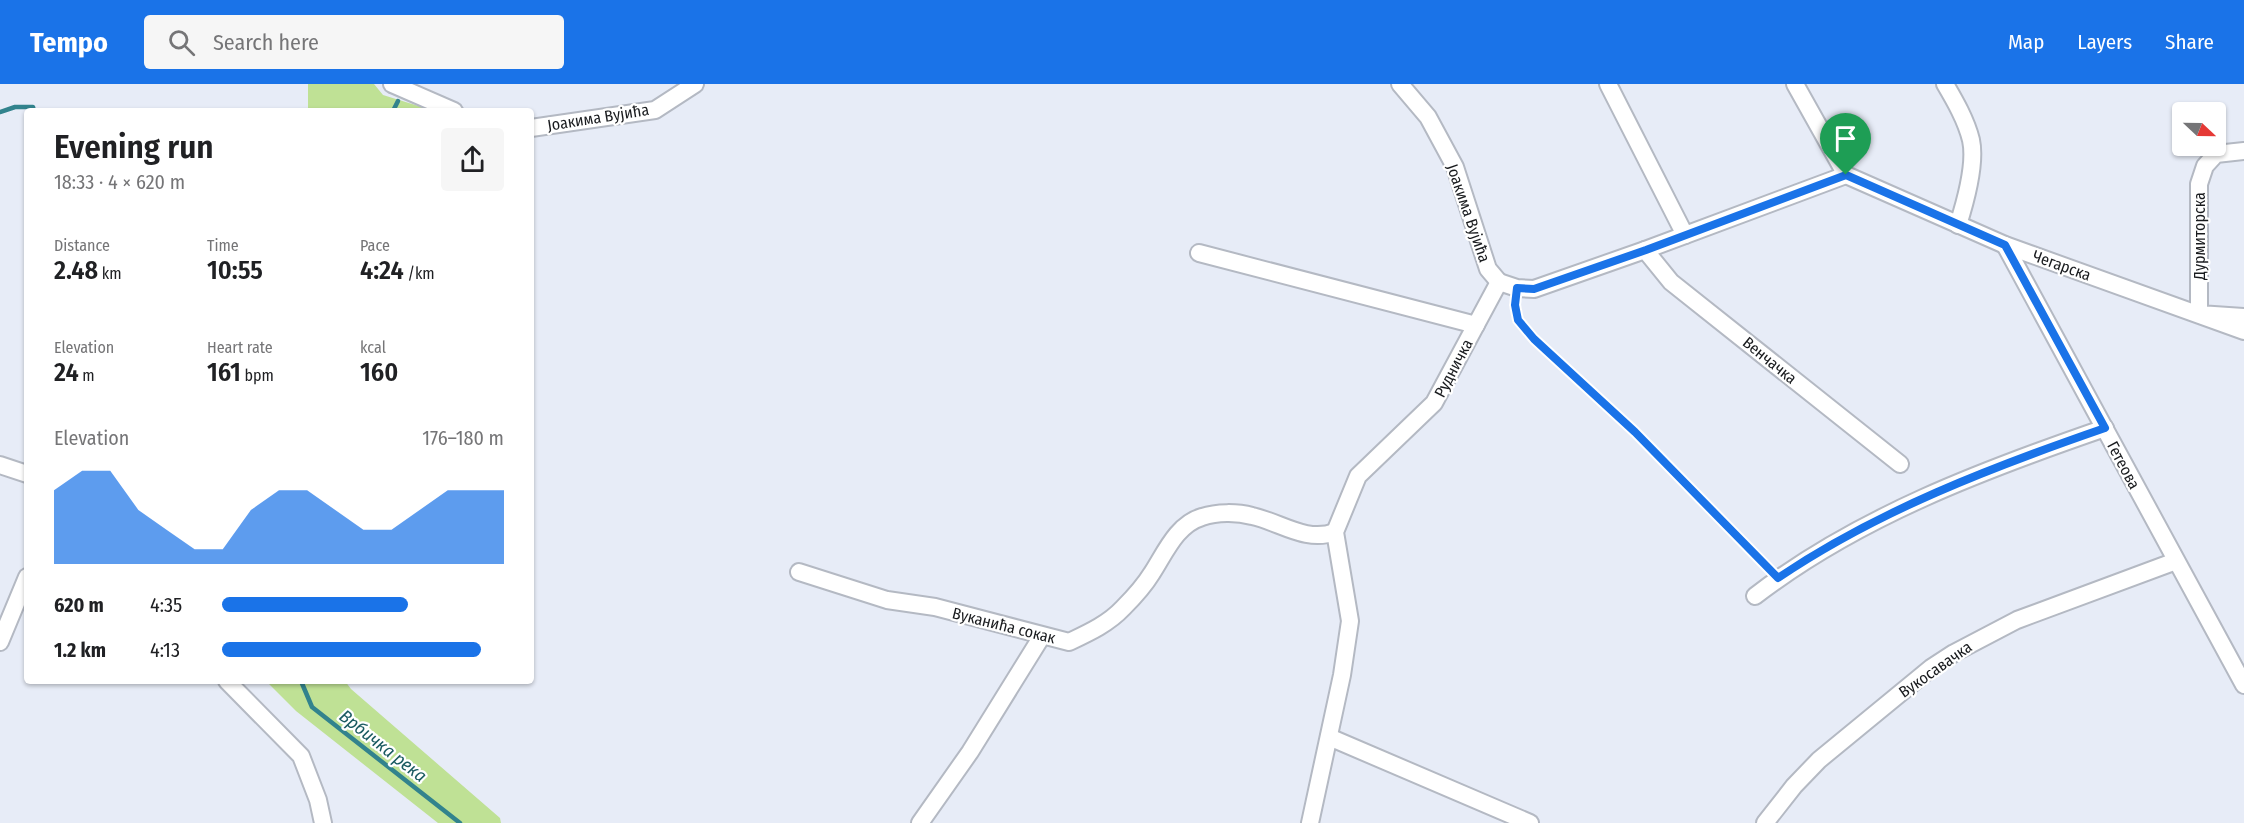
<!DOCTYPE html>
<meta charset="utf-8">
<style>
:root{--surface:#fff;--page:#f6f6f6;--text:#202124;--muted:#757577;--accent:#1a73e8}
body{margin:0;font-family:"Fira Sans Condensed",sans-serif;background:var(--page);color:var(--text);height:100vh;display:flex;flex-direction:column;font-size:22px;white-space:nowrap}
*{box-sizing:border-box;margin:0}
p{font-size:20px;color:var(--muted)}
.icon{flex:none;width:33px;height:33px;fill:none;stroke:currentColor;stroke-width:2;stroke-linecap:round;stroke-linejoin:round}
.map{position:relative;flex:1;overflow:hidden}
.side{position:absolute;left:24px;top:24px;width:510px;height:576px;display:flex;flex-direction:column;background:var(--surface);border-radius:6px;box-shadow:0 2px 4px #0004}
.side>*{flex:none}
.needle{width:39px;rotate:112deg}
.fabs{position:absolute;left:2172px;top:18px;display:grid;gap:12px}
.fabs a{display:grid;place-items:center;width:54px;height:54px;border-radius:6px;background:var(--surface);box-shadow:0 2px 4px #0004;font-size:30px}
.pin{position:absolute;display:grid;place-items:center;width:51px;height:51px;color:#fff;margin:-62px -26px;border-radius:50% 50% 50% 0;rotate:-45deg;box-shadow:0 0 6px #0007}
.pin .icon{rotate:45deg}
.round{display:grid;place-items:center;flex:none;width:63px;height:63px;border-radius:6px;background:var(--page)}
.summary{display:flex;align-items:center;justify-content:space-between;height:102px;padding:0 30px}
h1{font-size:33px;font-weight:600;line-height:45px}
.figures{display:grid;grid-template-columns:repeat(3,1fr);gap:9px;height:102px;padding:6px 30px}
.figures div{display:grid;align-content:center}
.figures b{font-size:26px;font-weight:600}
.figures small{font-size:16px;font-weight:400}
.figures p{font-size:16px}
.chart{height:168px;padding:12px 30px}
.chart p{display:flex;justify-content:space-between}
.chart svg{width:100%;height:108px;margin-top:6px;fill:var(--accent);opacity:.7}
ul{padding:0 30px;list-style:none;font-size:20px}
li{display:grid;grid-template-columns:96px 72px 1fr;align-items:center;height:45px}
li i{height:15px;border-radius:8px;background:var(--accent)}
header{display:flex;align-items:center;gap:36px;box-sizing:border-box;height:84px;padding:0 30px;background:var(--accent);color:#fff}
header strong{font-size:28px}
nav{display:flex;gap:33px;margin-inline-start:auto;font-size:21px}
.search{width:420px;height:54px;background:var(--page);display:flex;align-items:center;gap:15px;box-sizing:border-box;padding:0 21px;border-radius:6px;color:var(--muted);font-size:22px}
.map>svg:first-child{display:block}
.green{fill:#bfe195}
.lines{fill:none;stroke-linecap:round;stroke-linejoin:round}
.stream{stroke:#32838d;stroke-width:4.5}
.lane-casing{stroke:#b4b9c3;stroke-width:11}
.street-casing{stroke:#b4b9c3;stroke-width:20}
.lane{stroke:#fff;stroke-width:8}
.street{stroke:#fff;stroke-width:16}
.route-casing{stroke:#fff;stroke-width:12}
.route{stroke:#1a73e8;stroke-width:8}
.labels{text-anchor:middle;stroke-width:4.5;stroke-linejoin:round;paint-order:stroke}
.street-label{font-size:16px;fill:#191b1e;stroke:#fff}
.water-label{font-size:18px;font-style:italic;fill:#1a5a61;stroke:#fff}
</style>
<header>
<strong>Tempo</strong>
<div class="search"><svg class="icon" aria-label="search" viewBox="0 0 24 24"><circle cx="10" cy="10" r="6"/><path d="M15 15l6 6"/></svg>Search here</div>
<nav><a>Map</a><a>Layers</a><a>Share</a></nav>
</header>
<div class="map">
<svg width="2244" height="739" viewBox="0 0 2244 739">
<rect width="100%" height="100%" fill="#e7ecf7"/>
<g class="green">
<path d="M 308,0 L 374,0 L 383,11 L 425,24 L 426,27 L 308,27 Z"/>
<path d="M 266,597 L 345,597 L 351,605 L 500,734 L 501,739 L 438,739 L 296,627 Z"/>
</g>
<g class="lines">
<g class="stream">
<path d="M 393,27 L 398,17"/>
<path d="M 0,28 L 15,23 L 33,23 L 34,27"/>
<path d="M 301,597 L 312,623 L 460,739"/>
</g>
<g class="lane-casing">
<path id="lane" d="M 1517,204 L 1515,221 L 1518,236 L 1535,256 L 1635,348 L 1778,494"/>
</g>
<g class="street-casing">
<g id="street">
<path d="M 392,0 L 454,27"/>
<path d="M 1400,0 L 1428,33 L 1455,83 L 1488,185 L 1499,198"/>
<path d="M 1608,0 L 1685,151"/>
<path d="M 1795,0 L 1846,91 L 2005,161 L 2244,247"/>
<path d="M 1945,0 C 1955,17 1966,36 1971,56 C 1976,79 1965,119 1958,141"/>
<path d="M 531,44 L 655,26 L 695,0"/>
<path d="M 2244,67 L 2216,70 L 2205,82 L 2199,100 L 2199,230 L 2244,233"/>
<path d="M 2005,161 L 2244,601"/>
<path d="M 1645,166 L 1671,198 L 1900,380"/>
<path d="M 1199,169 L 1476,241"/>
<path d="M 1499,198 L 1517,204 L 1534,205 L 1645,166 L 1846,91"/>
<path d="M 0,381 L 27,390"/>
<path d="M 799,488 L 887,516 L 935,523 L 1069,558 C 1088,549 1108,540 1123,524 C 1133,514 1144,502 1152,489 C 1165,469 1177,440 1202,433 C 1217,428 1237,428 1252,432 C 1280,438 1306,459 1335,448"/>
<path d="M 1755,512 C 1858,433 1983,386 2105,344"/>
<path d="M 0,558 L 27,493"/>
<path d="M 227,597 L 301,672 L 318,716 L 323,739"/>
<path d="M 1329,653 L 1530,739"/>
<path d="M 920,739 L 970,668 L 1042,552"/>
<path d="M 1310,739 L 1342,591 L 1350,537 L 1335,448 L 1358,392 L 1434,319 L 1499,198"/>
<path d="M 1765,739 L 1794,702 L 1819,676 L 1931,584 L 1954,569 L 2017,536 L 2176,477"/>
</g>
</g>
<use href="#lane" class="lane"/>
<use href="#street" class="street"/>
</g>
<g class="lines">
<g class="route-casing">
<path id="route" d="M 1846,91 L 2005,161 L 2105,344 C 1992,383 1877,427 1778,494 L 1635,348 L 1534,255 L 1518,236 L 1515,221 L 1517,204 L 1534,205 L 1646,166 Z"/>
</g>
<use href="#route" class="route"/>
</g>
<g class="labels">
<g class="street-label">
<text transform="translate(598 33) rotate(-9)" y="6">Јоакима Вујића</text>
<text transform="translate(1469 129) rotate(71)" y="6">Јоакима Вујића</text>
<text transform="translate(2199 152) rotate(-90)" y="6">Дурмиторска</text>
<text transform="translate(2062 181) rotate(20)" y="6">Чегарска</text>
<text transform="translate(1770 276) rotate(39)" y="6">Венчачка</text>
<text transform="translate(1453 284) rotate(-62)" y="6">Рудничка</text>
<text transform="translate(2124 381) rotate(62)" y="6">Гетеова</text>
<text transform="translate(1004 541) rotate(14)" y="6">Вуканића сокак</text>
<text transform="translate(1935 585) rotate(-35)" y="6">Вукосавачка</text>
</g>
<g class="water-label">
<text transform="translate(383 662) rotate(38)" y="6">Врбичка река</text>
</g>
</g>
</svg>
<div class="fabs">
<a><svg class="needle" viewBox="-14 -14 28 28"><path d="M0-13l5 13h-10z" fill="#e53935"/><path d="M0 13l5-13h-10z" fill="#757577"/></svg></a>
</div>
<div class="pin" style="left:1846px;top:91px;background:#1e9e55"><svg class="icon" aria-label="arrive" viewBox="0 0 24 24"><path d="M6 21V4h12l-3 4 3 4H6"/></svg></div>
<section class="side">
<div class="summary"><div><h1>Evening run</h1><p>18:33 · 4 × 620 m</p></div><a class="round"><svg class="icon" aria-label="share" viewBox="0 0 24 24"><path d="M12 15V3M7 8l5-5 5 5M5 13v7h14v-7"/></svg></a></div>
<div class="figures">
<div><p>Distance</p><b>2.48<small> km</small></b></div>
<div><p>Time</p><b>10:55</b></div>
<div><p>Pace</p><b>4:24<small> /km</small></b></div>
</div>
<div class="figures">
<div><p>Elevation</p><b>24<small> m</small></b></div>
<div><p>Heart rate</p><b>161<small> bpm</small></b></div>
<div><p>kcal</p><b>160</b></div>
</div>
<div class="chart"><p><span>Elevation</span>176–180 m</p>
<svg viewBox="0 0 160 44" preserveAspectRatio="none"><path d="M0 44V14L10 6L20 6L30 22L40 30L50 38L60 38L70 22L80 14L90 14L100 22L110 30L120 30L130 22L140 14L150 14L160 14V44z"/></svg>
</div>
<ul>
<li><b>620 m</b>4:35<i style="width:66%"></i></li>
<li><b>1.2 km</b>4:13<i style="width:92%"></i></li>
</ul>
</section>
</div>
